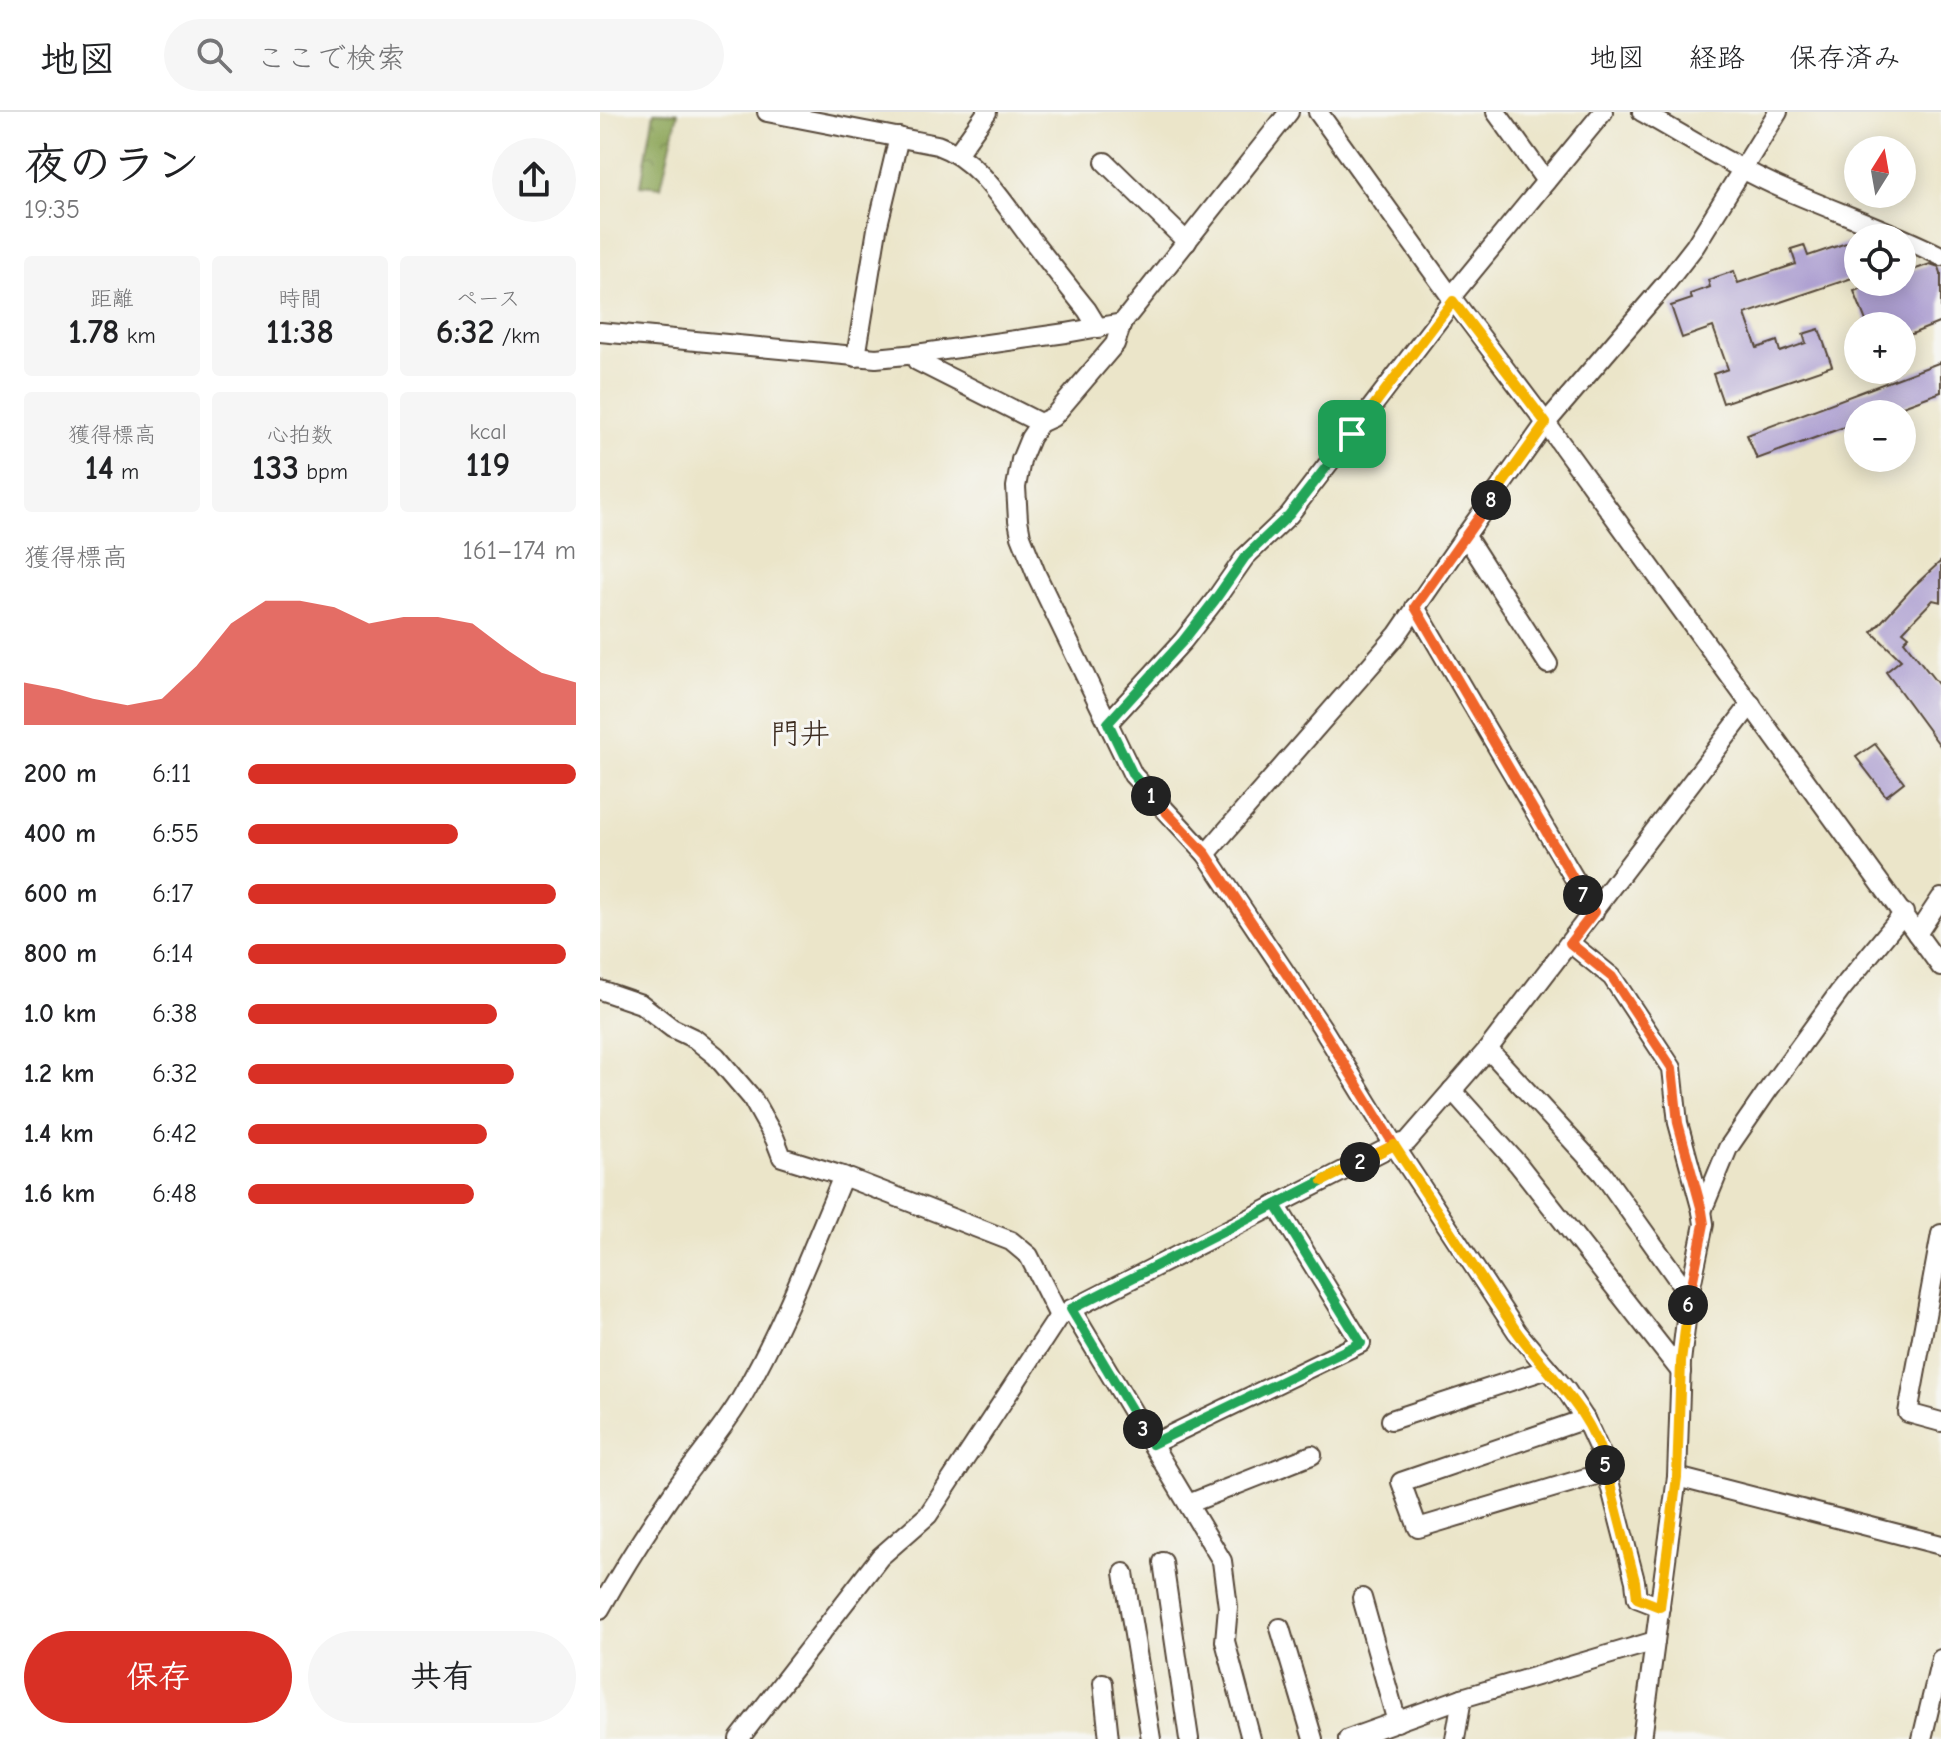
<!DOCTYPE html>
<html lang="ja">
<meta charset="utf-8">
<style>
:root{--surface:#fff;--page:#f6f6f6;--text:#202124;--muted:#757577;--line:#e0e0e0;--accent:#d93025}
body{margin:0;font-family:"Comic Neue","Klee One",sans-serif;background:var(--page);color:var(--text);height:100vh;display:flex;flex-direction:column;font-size:30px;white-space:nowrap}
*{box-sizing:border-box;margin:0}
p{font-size:26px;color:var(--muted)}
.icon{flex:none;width:44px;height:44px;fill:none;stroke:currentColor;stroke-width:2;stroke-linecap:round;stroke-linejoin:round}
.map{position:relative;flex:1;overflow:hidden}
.drawer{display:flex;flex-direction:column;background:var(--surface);width:600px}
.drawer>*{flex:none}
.needle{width:52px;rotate:11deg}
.controls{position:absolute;left:1244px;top:24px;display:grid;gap:16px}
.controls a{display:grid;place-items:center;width:72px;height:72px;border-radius:50%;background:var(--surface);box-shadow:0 4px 20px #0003;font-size:40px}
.pin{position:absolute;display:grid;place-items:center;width:68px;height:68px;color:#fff;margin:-34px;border-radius:16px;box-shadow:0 4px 12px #0006}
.km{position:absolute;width:40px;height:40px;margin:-20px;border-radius:50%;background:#222;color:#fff;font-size:22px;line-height:40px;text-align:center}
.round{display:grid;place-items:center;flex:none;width:84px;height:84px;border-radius:42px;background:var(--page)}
.head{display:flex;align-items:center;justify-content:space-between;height:136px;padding:0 24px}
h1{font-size:44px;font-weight:600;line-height:60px}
.metrics{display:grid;grid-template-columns:repeat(3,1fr);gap:12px;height:136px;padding:8px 24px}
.metrics div{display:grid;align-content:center;border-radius:8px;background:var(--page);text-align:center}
.metrics b{font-size:34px;font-weight:600}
.metrics small{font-size:22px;font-weight:400}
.metrics p{font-size:22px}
.chart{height:224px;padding:16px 24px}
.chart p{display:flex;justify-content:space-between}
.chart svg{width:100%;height:144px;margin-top:8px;fill:var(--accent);opacity:.7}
.cta{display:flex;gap:16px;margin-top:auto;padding:16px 24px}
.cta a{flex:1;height:92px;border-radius:48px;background:var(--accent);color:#fff;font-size:32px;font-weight:600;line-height:92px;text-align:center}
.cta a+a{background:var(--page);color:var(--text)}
ul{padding:0 24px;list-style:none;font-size:26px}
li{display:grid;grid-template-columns:128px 96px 1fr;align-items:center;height:60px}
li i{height:20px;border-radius:10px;background:var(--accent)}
header{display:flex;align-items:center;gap:48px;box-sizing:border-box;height:112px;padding:0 40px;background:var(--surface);border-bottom:2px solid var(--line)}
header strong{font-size:38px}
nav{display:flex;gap:44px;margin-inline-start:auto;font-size:28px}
.search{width:560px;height:72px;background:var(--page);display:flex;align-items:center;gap:20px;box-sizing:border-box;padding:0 28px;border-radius:44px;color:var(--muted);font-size:30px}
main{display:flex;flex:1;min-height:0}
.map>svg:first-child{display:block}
.forest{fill:url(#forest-crowns);stroke:#63673a;stroke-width:2}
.building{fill:#aea0d1}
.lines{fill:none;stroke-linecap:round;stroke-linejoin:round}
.minor-casing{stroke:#554638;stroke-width:22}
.minor{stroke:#fff;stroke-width:18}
.split-1-casing{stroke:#fff;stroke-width:16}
.split-2-casing{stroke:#fff;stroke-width:16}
.split-3-casing{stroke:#fff;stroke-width:16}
.split-4-casing{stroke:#fff;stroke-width:16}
.split-5-casing{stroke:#fff;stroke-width:16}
.split-6-casing{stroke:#fff;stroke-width:16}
.split-7-casing{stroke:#fff;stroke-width:16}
.split-8-casing{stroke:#fff;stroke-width:16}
.split-9-casing{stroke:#fff;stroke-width:16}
.split-1{stroke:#22a559;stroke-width:10}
.split-2{stroke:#f0652b;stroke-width:10}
.split-3{stroke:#22a559;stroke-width:10}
.split-4{stroke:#22a559;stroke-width:10}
.split-5{stroke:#f5b400;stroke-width:10}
.split-6{stroke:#f5b400;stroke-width:10}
.split-7{stroke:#f0652b;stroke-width:10}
.split-8{stroke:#f0652b;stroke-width:10}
.split-9{stroke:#f5b400;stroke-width:10}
.labels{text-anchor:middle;stroke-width:6;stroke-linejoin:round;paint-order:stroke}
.quarter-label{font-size:30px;fill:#3b2a1e;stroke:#f6f6f2}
</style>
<header>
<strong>地図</strong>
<div class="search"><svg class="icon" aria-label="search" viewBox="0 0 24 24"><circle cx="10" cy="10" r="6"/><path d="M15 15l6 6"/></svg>ここで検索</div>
<nav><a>地図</a><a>経路</a><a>保存済み</a></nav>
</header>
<main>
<section class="drawer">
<div class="head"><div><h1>夜のラン</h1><p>19:35</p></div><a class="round"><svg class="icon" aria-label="share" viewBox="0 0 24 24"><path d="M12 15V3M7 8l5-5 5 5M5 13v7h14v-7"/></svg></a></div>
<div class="metrics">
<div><p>距離</p><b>1.78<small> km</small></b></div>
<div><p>時間</p><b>11:38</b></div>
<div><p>ペース</p><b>6:32<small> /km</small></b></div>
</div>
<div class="metrics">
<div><p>獲得標高</p><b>14<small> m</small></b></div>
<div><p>心拍数</p><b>133<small> bpm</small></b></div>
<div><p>kcal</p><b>119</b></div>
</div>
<div class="chart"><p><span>獲得標高</span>161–174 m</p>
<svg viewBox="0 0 160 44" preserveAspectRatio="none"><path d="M0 44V31L10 33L20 36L30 38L40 36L50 26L60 13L70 6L80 6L90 8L100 13L110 11L120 11L130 13L140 21L150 28L160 31V44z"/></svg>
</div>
<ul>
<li><b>200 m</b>6:11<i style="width:100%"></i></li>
<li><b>400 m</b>6:55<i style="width:64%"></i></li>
<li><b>600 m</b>6:17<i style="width:94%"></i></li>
<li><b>800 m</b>6:14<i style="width:97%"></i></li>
<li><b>1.0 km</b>6:38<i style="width:76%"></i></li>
<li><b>1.2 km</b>6:32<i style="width:81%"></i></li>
<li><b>1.4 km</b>6:42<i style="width:73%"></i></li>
<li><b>1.6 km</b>6:48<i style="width:69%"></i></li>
</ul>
<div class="cta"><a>保存</a><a>共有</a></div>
</section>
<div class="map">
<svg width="1341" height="1627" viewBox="0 0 1341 1627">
<defs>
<pattern id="forest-crowns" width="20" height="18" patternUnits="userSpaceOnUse" patternTransform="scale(2)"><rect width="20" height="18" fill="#8ba456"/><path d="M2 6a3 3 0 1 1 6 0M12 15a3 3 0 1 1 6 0" fill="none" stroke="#738647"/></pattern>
</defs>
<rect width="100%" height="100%" fill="#f6f6f2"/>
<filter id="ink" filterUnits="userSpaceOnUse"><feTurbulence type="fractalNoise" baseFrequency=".0125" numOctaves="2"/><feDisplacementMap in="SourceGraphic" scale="16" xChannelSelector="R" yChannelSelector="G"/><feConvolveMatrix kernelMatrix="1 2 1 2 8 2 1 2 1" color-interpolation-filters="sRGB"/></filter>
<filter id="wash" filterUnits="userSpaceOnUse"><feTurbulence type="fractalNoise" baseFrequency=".006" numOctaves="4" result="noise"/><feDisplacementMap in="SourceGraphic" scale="32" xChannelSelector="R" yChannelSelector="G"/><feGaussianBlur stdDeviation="1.8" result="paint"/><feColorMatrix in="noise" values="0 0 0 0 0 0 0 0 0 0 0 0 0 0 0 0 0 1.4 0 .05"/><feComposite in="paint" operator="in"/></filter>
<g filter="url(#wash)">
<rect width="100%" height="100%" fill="#ebe5c9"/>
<path class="forest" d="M 54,0 L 78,1 L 61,75 L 41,73 Z"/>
<g id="blocks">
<g class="building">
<path d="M 1255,128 L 1258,138 L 1258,164 L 1145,202 L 1157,236 L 1177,229 L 1180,240 L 1206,231 L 1203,222 L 1219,217 L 1232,254 L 1123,291 L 1113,262 L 1128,257 L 1113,215 L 1082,226 L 1071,194 L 1092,187 L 1090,182 L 1110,175 L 1108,168 L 1134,159 L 1138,171 L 1196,152 L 1191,137 L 1204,133 L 1208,144 Z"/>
<path d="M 1330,152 L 1339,155 L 1341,161 L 1341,210 L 1302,226 L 1302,214 L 1268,214 L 1254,179 L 1279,170 L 1302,170 L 1302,162 Z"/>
<path d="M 1341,250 L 1341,280 L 1281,302 L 1258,302 L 1258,310 L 1157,347 L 1147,323 Z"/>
<path d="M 1341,449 L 1341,490 L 1333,488 L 1303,519 L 1309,524 L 1304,529 L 1341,576 L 1341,635 L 1286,560 L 1301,548 L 1272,520 L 1314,474 Z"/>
<path d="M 1275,632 L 1304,670 L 1286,684 L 1256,645 Z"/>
</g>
</g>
</g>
<g filter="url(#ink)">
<use href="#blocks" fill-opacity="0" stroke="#554638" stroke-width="2"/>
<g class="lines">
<g class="minor-casing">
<g id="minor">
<path d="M 167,0 L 337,33 C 377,47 401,87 425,119 C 446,146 466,172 487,198 L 498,216"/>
<path d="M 718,0 L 851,185 L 946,311 L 1341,855"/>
<path d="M 896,0 L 946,69"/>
<path d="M 1042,0 C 1090,27 1137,57 1188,79 C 1239,101 1291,119 1341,144"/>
<path d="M 357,42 L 387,0"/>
<path d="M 505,50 L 587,130"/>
<path d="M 851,185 L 1003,0"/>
<path d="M 522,211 L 515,232 L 453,305 L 440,311 L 430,326 L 421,348 L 416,375 L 418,408 L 421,424 L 437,464 L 533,663 L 606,742 L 721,914 L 794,1033 L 917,1220 L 966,1278 L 985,1307 L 1003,1346 L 1035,1469 L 1037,1486 L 1060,1495"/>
<path d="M 0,220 L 276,246 L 316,242 L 466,221 L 522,211 L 689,0"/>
<path d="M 316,242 L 317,249 L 440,311"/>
<path d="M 256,245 L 277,117 L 299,25"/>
<path d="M 865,423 L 948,552"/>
<path d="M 815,495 L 994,800"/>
<path d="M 508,611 L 583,529 L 615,488 L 645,445 L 689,403 L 853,189"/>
<path d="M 606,742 L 797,523 L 863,427 L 946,311 L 1067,170 L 1095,134 L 1178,0"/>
<path d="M 1317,822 L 1341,786"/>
<path d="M 970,831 L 1012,865 L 1072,956 L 1078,1011 L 1102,1099 L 1104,1112 L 1089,1183 L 1081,1250 L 1077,1365 L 1042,1627"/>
<path d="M 0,878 L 41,892 L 72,916 L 95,927 L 116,944 L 152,986 L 175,1027 L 182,1045 L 243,1064 L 411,1129 L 429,1144 L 459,1204"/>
<path d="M 888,937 L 1003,1062 L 1089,1183"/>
<path d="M 852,978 L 918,1052 L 1081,1260"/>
<path d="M 1102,1099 L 1128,1036 L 1168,978 L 1240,879 L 1304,801"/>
<path d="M 1341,1122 L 1308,1301 L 1341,1310"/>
<path d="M 471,1197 L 622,1449 L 628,1495 L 625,1529 L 651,1627"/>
<path d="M 985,1307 L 801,1370 L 818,1416 L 1006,1360"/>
<path d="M 791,1308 L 948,1257"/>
<path d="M 552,1332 L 761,1231 L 676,1093"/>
<path d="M 1077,1365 L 1341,1433"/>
<path d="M 588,1392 L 712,1343"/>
<path d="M 563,1450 L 589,1627"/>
<path d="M 524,1461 L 551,1627"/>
<path d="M 762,1486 L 797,1610"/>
<path d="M 0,1497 C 23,1456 48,1417 74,1379 C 95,1349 120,1321 139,1290 C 181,1219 211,1140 243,1064"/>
<path d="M 680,1516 L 713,1627"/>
<path d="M 503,1571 L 509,1627"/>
<path d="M 139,1627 L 280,1445 L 328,1403 L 459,1204 L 794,1033 L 807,1030 L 888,937 L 1151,592"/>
<path d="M 748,1627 L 862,1586 L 1055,1529"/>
<path d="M 855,1627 L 862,1586"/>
<path d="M 1322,1627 L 1341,1547"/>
</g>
</g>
<use href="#minor" class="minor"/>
</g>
</g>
<g class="lines" filter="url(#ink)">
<g class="split-1-casing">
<path id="split-1" d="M 551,684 L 533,663 L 508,611 L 583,529 L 615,488 L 645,445 L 689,403 L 752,322"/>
</g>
<g class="split-2-casing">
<path id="split-2" d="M 551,684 L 606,742 L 721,914 L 794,1033 L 760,1050"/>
</g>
<g class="split-3-casing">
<path id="split-3" d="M 543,1317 L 471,1197 L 760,1050"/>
</g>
<g class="split-4-casing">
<path id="split-4" d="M 543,1317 L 552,1332 L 761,1231 L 676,1093 L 723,1069"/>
</g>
<g class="split-5-casing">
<path id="split-5" d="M 723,1069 L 794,1033 C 834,1094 874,1156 915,1217 C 947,1263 990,1295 1005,1353"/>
</g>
<g class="split-6-casing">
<path id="split-6" d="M 1005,1353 L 1035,1469 L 1037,1486 L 1060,1495 L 1077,1365 L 1081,1250 L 1088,1193"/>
</g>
<g class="split-7-casing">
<path id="split-7" d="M 983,783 L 994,800 L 970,831 L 1012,865 L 1072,956 L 1078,1011 L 1102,1099 L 1104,1112 L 1088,1193"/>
</g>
<g class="split-8-casing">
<path id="split-8" d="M 891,388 L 815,495 L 983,783"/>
</g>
<g class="split-9-casing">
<path id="split-9" d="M 752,322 L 853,189 L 946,311 L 891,388"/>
</g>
<use href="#split-1" class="split-1"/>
<use href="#split-2" class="split-2"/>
<use href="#split-3" class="split-3"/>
<use href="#split-4" class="split-4"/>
<use href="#split-5" class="split-5"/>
<use href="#split-6" class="split-6"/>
<use href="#split-7" class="split-7"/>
<use href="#split-8" class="split-8"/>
<use href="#split-9" class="split-9"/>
</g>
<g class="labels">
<g class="quarter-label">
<text x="200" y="632">門井</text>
</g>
</g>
</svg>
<div class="controls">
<a><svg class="needle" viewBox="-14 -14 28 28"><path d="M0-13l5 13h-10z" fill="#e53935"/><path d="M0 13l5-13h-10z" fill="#757577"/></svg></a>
<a><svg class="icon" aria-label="locate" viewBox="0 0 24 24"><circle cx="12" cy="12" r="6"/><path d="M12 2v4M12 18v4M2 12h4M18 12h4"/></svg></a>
<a>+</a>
<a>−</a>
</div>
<div class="pin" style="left:752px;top:322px;background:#1e9e55"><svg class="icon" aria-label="arrive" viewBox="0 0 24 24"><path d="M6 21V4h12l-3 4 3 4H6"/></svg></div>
<b class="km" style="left:551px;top:684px">1</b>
<b class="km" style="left:760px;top:1050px">2</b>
<b class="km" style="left:543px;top:1317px">3</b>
<b class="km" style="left:1005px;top:1353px">5</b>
<b class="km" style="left:1088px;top:1193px">6</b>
<b class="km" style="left:983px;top:783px">7</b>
<b class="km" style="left:891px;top:388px">8</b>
</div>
</main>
